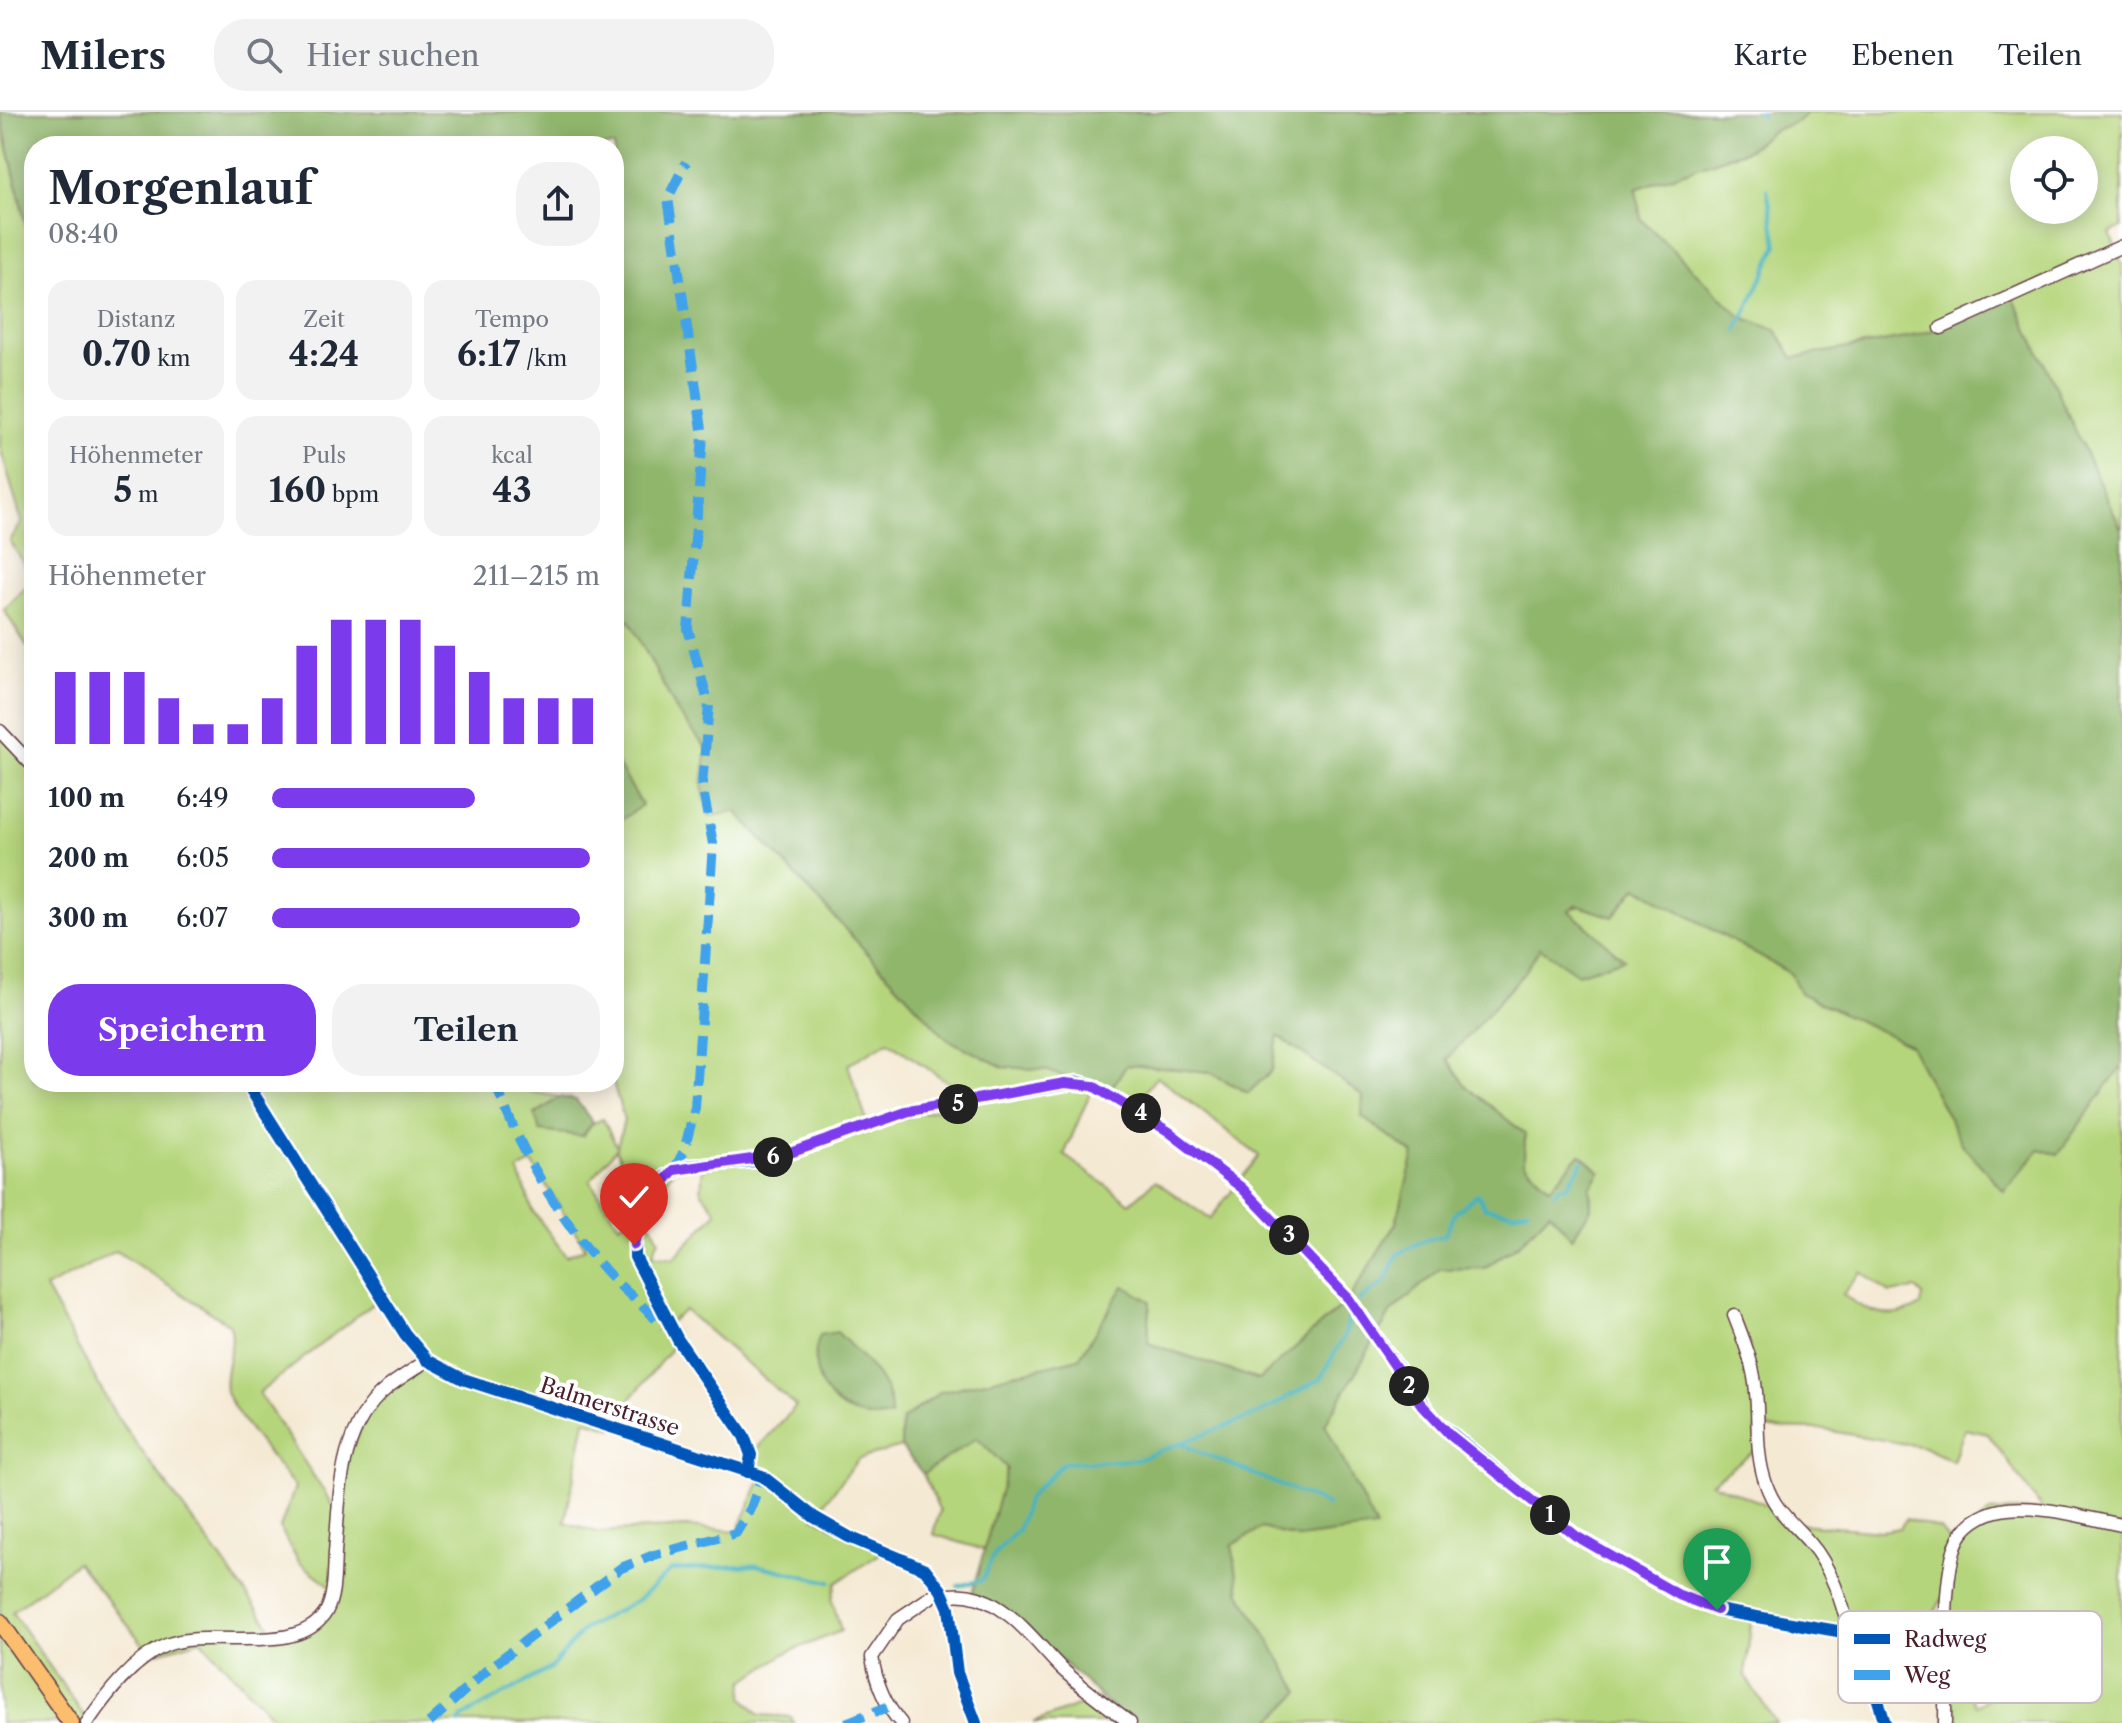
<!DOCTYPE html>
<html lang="de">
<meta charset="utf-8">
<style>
:root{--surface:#fff;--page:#f2f2f3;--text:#1f2937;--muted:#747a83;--line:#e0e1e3;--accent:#7c3aed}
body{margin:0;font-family:"Libre Caslon Text",serif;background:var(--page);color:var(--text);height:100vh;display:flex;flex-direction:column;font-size:30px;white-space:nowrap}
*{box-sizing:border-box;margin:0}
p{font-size:26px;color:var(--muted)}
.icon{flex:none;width:44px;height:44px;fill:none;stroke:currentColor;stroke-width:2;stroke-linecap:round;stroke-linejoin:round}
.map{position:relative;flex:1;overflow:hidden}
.panel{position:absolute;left:24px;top:24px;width:600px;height:956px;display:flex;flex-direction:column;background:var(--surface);border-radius:32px;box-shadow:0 4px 20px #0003}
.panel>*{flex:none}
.buttons{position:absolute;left:2010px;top:24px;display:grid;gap:16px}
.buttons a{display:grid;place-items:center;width:88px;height:88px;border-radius:50%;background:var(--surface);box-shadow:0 4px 20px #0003;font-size:40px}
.pin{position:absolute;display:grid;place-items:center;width:68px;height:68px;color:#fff;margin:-82px -34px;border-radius:50% 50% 50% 0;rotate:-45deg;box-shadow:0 0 8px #0007}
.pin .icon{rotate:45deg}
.km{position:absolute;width:40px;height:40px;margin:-20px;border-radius:50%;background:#222;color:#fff;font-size:22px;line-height:40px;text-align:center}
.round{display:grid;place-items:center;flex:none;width:84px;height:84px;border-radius:32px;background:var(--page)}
.overview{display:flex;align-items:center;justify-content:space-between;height:136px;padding:0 24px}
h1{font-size:44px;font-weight:800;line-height:60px}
.metrics{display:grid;grid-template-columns:repeat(3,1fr);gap:12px;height:136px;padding:8px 24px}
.metrics div{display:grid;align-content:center;border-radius:20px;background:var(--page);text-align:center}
.metrics b{font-size:34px;font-weight:800}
.metrics small{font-size:22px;font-weight:400}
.metrics p{font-size:22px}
.chart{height:224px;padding:16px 24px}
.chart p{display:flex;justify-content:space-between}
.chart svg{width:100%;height:144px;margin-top:8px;stroke:var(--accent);stroke-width:6}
.cta{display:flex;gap:16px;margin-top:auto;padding:16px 24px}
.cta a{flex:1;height:92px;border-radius:32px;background:var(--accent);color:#fff;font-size:32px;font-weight:800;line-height:92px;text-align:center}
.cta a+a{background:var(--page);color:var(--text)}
ul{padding:0 24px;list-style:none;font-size:26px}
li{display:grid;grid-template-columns:128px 96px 1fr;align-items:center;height:60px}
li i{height:20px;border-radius:10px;background:var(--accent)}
header{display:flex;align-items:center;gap:48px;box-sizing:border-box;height:112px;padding:0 40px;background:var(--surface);border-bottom:2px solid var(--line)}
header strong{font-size:38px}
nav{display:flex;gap:44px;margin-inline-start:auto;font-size:28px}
.search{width:560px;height:72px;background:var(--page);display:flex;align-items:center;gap:20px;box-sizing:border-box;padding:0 28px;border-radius:32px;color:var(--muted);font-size:30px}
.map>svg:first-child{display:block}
.green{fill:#b5d57c;stroke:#807a54;stroke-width:2;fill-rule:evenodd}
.forest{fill:#90b66c;stroke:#6d6a4c;stroke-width:2}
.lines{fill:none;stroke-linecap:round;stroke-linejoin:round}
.stream{stroke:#44b3be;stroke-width:4}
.minor-casing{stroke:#643d44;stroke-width:15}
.major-casing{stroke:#643d44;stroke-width:19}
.minor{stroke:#fff;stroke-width:12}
.major{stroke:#fbbd6e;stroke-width:16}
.quiet{stroke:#40a2eb;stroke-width:10;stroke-dasharray:20 10;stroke-linecap:butt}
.cycleway-casing{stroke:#fff;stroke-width:17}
.cycleway{stroke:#0057b8;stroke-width:12}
.route-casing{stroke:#fff;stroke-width:16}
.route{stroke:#7c3aed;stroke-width:10}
.labels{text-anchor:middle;stroke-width:8;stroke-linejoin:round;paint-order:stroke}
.street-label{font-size:22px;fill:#4a1f2b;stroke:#fff}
.key{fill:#fff;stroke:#c9bcbf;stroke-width:2}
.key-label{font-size:22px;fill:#4a1f2b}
</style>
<header>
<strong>Milers</strong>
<div class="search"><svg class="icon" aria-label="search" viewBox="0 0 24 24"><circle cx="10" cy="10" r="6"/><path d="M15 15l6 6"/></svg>Hier suchen</div>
<nav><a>Karte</a><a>Ebenen</a><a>Teilen</a></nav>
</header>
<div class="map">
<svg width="2122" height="1611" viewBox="0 0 2122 1611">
<rect width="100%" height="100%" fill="#fff"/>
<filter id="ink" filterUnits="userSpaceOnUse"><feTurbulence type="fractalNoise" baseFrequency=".0125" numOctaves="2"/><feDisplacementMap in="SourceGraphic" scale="16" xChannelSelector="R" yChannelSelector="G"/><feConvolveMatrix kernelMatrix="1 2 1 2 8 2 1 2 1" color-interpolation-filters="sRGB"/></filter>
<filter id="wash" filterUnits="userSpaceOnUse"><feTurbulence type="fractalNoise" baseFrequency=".006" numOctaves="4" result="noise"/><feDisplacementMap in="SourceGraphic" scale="32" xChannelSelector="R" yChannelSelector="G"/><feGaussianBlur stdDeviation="1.8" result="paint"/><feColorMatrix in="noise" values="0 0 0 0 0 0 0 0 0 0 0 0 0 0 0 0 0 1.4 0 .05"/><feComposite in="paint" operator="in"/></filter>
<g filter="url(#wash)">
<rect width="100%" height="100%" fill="#f4e9d3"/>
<g class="green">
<path d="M 1808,0 L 2122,0 L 2122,115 L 2110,121 L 2122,152 L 2122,419 L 2012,183 L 1941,216 L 1905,226 L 1793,246 L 1776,218 L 1741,205 L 1641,107 L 1635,77 L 1749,37 L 1770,20 L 1798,9 ZM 2024,38 L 2084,38 L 2084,98 L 2024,98 Z"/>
<path d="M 0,3 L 34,147 L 34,545 L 4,498 L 33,467 L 10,429 L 22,410 L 0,335 Z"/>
<path d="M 629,508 L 677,599 L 707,637 L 702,673 L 736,699 L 947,927 L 1003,955 L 1046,957 L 1093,974 L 1064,1043 L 1130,1091 L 1155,1069 L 1210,1107 L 1259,1044 L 1157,964 L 1133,996 L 1107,982 L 1127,953 L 1210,960 L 1248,981 L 1272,958 L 1278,923 L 1363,984 L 1362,1005 L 1415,1043 L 1396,1111 L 1349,1187 L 1259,1268 L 1148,1231 L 1150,1189 L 1124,1175 L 1079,1246 L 941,1280 L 902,1308 L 901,1335 L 858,1347 L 814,1405 L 884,1439 L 836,1471 L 832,1488 L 841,1519 L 784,1542 L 744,1569 L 743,1585 L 760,1603 L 791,1605 L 794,1611 L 278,1611 L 201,1528 L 151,1542 L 77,1450 L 12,1500 L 89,1611 L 0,1611 L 0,619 L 34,655 L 34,970 L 517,970 L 532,980 L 560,985 L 535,1002 L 582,1024 L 593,1011 L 603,1007 L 617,1035 L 624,1008 L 613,970 L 614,713 L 642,693 L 614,646 L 614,525 ZM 888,929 L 975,989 L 868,1013 L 848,953 ZM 616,1037 L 637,1087 L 649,1086 L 674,1058 L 703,1052 L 701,1079 L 717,1100 L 674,1146 L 652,1143 L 659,1127 L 647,1104 L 638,1100 L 619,1113 L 590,1069 ZM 532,1051 L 585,1135 L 585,1136 L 566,1144 L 533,1099 L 518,1058 ZM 116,1139 L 230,1213 C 237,1233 222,1257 226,1279 C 230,1297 281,1357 295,1375 L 280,1416 L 299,1450 L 332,1475 L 313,1514 L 278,1525 L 116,1304 L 45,1176 ZM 381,1185 L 426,1249 L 374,1288 L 343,1355 L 338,1401 L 259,1281 ZM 685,1198 L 796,1294 L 751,1343 L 748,1360 L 762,1365 L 738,1419 L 686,1415 L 597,1420 L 565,1410 L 585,1308 L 613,1316 L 617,1304 L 678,1228 L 669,1211 Z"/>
<path d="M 1636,775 L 1791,862 L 1801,881 L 1910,933 L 1964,1035 L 2004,1079 L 2039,1038 L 2058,1042 L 2122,953 L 2122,1611 L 1945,1611 L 1946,1548 L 1976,1593 L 2015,1571 L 1996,1540 L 1948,1509 L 1942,1487 L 1925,1518 L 1903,1534 L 1866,1549 L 1849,1521 L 1752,1504 L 1745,1564 L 1776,1611 L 1269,1611 L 1300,1580 L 1240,1481 L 1232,1434 L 1262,1416 L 1298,1426 L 1375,1415 L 1325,1312 L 1391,1200 L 1440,1157 L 1485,1156 L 1520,1131 L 1550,1100 L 1572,1126 L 1591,1096 L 1590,1076 L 1600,1060 L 1551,1076 L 1523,1051 L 1525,1022 L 1467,975 L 1446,947 L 1524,861 L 1540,836 L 1623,847 L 1568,798 ZM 1861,1160 L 1890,1181 L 1916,1177 L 1923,1184 L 1921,1193 C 1893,1211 1867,1202 1843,1182 ZM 1756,1316 L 1819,1317 L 1924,1335 L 1953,1349 L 1965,1317 L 1988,1322 L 2043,1398 L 1990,1400 L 1954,1435 L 1940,1417 L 1906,1407 L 1900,1416 L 1882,1419 L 1788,1411 L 1776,1396 L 1711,1371 L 1757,1337 Z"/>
<path d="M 977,1326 L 1007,1356 L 984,1438 L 933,1422 L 940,1399 L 923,1362 Z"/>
<path d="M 1098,1586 L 1130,1611 L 1033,1611 Z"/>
</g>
<g class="forest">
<path d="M 0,0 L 1808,0 L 1798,9 L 1770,20 L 1749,37 L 1636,77 L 1641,107 L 1741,205 L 1776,218 L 1793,246 L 1905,226 L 1941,216 L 2012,182 L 2122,419 L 2122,953 L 2058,1042 L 2039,1038 L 2004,1079 L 1964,1035 L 1910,933 L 1800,881 L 1791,862 L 1637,775 L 1613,805 L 1576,793 L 1569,799 L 1624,847 L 1578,862 L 1540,836 L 1524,861 L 1447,947 L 1467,975 L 1525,1022 L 1524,1051 L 1550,1076 L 1580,1042 L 1600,1059 L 1590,1076 L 1591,1096 L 1572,1126 L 1550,1100 L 1520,1131 L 1484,1156 L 1440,1157 L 1391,1200 L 1325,1312 L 1376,1416 L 1298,1426 L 1262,1416 L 1232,1433 L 1240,1481 L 1300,1580 L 1269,1611 L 1130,1611 L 1013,1505 L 971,1485 L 1007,1356 L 977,1326 L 923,1362 L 901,1335 L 902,1308 L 941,1280 L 1079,1246 L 1124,1174 L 1150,1189 L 1148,1231 L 1259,1268 L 1349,1187 L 1396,1111 L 1414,1042 L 1362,1005 L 1363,984 L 1278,924 L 1272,958 L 1248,981 L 1210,960 L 1127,953 L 1107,982 L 1046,958 L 1003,955 L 947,927 L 736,699 L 709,705 L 702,673 L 707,637 L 677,599 L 629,508 L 614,525 L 614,34 L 34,34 L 34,147 Z"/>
<path d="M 614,646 L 642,693 L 614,713 Z"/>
<path d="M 560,985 L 576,988 L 593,1011 L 582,1024 L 540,1019 L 535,1003 Z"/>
<path d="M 837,1220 C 859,1243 893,1269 891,1304 C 842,1315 801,1270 820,1223 Z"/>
</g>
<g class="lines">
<g class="stream">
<path d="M 1758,0 L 1762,5"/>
<path d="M 1737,218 L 1777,134 L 1767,77"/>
<path d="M 1554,1081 L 1559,1075 L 1567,1074 L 1583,1050"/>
<path d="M 1360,1188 L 1386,1169 L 1397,1143 L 1422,1129 L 1445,1123 L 1454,1102 L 1478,1082 L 1485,1096 L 1514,1101 L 1528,1097"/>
<path d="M 1183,1333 L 1328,1393"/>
<path d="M 958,1474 L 982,1468 L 995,1441 L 1018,1418 L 1028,1386 L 1063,1351 L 1136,1348 L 1260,1301 L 1320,1267 L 1345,1223 L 1350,1202"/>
<path d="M 459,1611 L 461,1606 L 551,1556 L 584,1517 L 639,1487 L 671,1458 L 756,1453 L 830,1470"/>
</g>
</g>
</g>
<g filter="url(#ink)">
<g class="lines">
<g class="minor-casing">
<g id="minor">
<path d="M 1941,216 L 2122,134"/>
<path d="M 0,619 L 34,655"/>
<path d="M 246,970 L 405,1222 L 427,1248 L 463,1267 L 762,1364 L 814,1405 L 849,1425 L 925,1457 L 941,1478 L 949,1496 L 957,1561 L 976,1611"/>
<path d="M 1734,1203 C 1744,1229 1754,1253 1756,1280 C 1759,1312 1755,1341 1766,1372 C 1775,1399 1792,1410 1810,1431 C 1829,1452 1844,1493 1849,1521"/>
<path d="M 748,1360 L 751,1343 L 744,1324 L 678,1228 L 635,1145 L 635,1120 L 640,1100 L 666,1064 L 689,1054 L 755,1049 L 787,1042 L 909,999 L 1078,970 L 1093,974 L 1168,1019 L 1242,1076 L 1349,1187 L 1434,1307 L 1576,1424 L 1679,1483 L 1717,1498 L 1849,1521 L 1866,1549 L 1885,1611"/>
<path d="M 944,1484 C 996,1473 1030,1525 1061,1556 C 1082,1576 1107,1593 1130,1611"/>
<path d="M 87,1611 C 106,1583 132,1549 164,1534 C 209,1514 297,1547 326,1500 C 335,1484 334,1458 335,1440 C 340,1384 338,1316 387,1276 C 399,1266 414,1258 427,1248"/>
<path d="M 901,1611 C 884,1592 876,1571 872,1545 L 898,1507 L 941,1478"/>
<path d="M 1945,1611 C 1946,1571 1940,1452 1961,1423 C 1971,1408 1989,1399 2007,1397 C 2044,1393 2086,1406 2122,1413"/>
</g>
</g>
<g class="major-casing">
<path id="major" d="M 0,1510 L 71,1611"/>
</g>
<use href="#minor" class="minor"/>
<use href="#major" class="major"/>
<g class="quiet">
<path d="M 495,970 C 518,1034 554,1098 598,1150 C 617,1174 643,1192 663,1215"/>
<path d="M 674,1058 L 684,1039 L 695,996 L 713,732 L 702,673 L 709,593 L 688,517 L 703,324 L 668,86 L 686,50"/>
<path d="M 429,1611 L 488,1557 L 621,1456 L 654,1443 L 736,1421 L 751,1396 L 762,1364"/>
<path d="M 846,1611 L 887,1595"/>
</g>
<g class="cycleway-casing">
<g id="cycleway">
<path d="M 246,970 L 405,1222 L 427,1248 L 463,1267 L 762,1364 L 814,1405 L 849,1425 L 925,1457 L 941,1478 L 949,1496 L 957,1561 L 976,1611"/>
<path d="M 748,1360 L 751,1343 L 744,1324 L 678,1228 L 635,1145 L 635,1120 L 640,1100 L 666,1064 L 689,1054 L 755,1049 L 787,1042 L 909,999 L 1078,970 L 1093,974 L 1168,1019 L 1242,1076 L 1349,1187 L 1434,1307 L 1576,1424 L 1679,1483 L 1717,1498 L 1849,1521 L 1866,1549 L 1885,1611"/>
</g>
</g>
<use href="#cycleway" class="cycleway"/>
</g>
</g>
<g class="lines" filter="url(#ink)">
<g class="route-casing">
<path id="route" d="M 634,1133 L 643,1094 L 674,1058 L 787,1042 L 909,999 L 1065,971 L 1093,974 L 1168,1019 L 1242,1076 L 1349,1187 L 1421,1292 L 1450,1323 L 1576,1424 L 1679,1483 L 1717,1498"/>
</g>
<use href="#route" class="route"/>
</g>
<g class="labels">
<g class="street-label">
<text transform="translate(610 1294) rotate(18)" y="8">Balmerstrasse</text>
</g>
</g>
<rect x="1838" y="1499" width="264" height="92" rx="12" class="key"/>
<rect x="1854" y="1522" width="36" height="10" fill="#0057b8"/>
<rect x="1854" y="1558" width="36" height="10" fill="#40a2eb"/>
<g class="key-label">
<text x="1904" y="1535">Radweg</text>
<text x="1904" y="1571">Weg</text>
</g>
</svg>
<div class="buttons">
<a><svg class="icon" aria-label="locate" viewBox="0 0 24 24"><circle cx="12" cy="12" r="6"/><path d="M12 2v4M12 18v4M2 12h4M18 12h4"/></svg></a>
</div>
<div class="pin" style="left:1717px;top:1498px;background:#1e9e55"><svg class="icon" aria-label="arrive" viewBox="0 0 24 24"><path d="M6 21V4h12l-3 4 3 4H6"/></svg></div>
<div class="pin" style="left:634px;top:1133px;background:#d93025"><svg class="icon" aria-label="check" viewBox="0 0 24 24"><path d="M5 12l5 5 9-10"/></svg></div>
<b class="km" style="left:1550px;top:1403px">1</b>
<b class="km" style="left:1409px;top:1274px">2</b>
<b class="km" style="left:1289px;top:1123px">3</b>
<b class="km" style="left:1141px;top:1001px">4</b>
<b class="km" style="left:958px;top:992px">5</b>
<b class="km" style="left:773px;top:1045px">6</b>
<section class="panel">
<div class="overview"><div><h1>Morgenlauf</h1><p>08:40</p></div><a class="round"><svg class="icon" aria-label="share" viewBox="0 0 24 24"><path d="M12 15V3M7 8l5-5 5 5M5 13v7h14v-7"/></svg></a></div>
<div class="metrics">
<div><p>Distanz</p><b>0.70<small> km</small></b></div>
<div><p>Zeit</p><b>4:24</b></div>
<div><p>Tempo</p><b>6:17<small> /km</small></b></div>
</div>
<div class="metrics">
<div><p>Höhenmeter</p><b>5<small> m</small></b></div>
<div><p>Puls</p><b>160<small> bpm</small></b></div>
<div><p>kcal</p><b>43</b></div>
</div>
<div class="chart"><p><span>Höhenmeter</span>211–215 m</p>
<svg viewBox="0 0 160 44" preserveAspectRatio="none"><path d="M5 44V22M15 44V22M25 44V22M35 44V30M45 44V38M55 44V38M65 44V30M75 44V14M85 44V6M95 44V6M105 44V6M115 44V14M125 44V22M135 44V30M145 44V30M155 44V30"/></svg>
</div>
<ul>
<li><b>100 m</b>6:49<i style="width:62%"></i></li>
<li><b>200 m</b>6:05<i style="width:97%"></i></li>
<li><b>300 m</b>6:07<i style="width:94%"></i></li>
</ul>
<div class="cta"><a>Speichern</a><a>Teilen</a></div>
</section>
</div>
